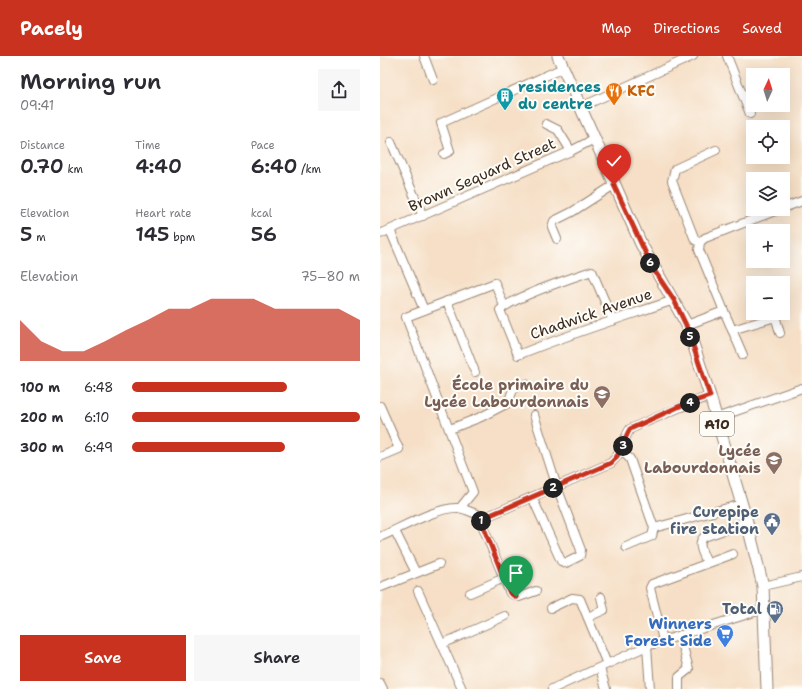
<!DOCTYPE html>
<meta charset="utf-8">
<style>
:root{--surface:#fff;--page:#f7f7f7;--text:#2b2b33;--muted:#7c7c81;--accent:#c8321e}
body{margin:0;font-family:"Shantell Sans",sans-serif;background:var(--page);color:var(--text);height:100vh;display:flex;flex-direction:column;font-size:15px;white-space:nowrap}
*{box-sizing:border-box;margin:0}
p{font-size:13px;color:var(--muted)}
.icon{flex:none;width:22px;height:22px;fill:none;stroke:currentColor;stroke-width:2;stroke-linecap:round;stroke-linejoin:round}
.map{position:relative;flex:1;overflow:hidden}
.sheet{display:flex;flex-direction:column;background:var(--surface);width:380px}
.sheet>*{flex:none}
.needle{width:26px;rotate:4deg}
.controls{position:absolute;left:366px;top:12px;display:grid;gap:8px}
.controls a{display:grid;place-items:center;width:44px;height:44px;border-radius:0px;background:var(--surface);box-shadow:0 4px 16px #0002;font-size:20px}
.pin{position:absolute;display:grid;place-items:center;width:34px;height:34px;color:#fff;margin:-41px -17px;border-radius:50% 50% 50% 0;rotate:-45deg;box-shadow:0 0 4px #0007}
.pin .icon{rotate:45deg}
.km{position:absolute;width:20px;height:20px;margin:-10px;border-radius:50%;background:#222;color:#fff;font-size:11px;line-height:20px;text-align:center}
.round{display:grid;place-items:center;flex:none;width:42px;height:42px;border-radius:0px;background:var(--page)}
.head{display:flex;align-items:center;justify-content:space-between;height:68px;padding:0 20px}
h1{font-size:22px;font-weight:600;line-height:30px}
.stats{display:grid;grid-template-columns:repeat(3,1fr);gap:6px;height:68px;padding:4px 20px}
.stats div{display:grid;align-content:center}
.stats b{font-size:20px;font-weight:600}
.stats small{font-size:11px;font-weight:400}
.stats p{font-size:11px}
.chart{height:112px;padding:8px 20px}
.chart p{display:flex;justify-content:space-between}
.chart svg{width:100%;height:72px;margin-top:4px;fill:var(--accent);opacity:.7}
.primary-button{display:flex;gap:8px;margin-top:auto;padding:8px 20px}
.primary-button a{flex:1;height:46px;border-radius:0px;background:var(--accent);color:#fff;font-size:16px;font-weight:600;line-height:46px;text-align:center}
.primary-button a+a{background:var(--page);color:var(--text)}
ul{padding:0 20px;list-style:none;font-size:13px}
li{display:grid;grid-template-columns:64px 48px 1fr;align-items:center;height:30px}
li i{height:10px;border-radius:5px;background:var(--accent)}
header{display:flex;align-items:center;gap:24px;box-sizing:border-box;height:56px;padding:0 20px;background:var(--accent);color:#fff}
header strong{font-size:19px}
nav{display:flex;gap:22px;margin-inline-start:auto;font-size:14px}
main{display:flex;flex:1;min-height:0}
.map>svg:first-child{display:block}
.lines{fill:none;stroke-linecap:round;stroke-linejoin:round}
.minor-casing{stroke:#988472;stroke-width:10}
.major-casing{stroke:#988472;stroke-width:13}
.minor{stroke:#fff;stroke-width:8}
.major{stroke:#fff;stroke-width:11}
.route-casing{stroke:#fff;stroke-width:8}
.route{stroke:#c8321e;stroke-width:5}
.labels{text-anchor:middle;stroke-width:4;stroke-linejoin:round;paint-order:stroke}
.shield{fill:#fdfcf7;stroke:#75695f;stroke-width:1}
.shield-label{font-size:14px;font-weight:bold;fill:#3b2a1e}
.culture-label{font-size:15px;font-weight:bold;fill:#0d838f;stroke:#fdfcf7;text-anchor:start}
.food-label{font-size:15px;font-weight:bold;fill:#c56008;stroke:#fdfcf7;text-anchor:start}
.street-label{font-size:15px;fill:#3b2a1e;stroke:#fdfcf7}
.education-label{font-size:15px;font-weight:bold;fill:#785e54;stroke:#fdfcf7;text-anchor:end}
.service-label{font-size:15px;font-weight:bold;fill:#4e5e75;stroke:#fdfcf7;text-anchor:end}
.shop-label{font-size:15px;font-weight:bold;fill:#366cbe;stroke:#fdfcf7;text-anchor:end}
</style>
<header>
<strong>Pacely</strong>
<nav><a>Map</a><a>Directions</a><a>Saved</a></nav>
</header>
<main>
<section class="sheet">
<div class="head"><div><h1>Morning run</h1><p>09:41</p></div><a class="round"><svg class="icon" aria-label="share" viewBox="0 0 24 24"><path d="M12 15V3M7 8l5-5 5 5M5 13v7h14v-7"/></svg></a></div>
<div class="stats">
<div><p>Distance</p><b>0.70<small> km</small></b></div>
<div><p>Time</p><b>4:40</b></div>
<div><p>Pace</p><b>6:40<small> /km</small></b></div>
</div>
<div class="stats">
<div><p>Elevation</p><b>5<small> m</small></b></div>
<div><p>Heart rate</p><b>145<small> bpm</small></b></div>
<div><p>kcal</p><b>56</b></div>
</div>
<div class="chart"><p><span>Elevation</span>75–80 m</p>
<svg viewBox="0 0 160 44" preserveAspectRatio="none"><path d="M0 44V19L10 32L20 38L30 38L40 32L50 25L60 19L70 12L80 12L90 6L100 6L110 6L120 12L130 12L140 12L150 12L160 19V44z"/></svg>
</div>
<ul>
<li><b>100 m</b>6:48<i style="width:68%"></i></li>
<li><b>200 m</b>6:10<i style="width:100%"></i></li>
<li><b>300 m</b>6:49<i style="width:67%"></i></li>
</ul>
<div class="primary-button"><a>Save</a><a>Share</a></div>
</section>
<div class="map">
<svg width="422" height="633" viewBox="0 0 422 633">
<rect width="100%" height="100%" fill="#fdfcf7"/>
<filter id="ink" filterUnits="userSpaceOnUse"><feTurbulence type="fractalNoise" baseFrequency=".025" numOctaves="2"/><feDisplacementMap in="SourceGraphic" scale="8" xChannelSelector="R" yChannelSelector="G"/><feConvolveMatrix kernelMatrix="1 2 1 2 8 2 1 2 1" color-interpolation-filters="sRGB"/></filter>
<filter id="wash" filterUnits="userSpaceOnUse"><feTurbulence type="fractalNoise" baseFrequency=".012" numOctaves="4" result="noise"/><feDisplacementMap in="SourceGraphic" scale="16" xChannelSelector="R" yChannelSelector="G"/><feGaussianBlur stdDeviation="0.9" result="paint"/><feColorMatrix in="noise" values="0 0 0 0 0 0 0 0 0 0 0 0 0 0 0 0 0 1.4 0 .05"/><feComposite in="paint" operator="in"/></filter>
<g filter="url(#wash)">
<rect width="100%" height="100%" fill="#f6dfc6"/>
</g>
<g filter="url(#ink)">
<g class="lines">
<g class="minor-casing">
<g id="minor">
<path d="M 44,0 L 53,24"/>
<path d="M 347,0 L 370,58"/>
<path d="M 201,51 L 313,0"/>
<path d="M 166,68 L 178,74 L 191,95"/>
<path d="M 11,86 L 43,160"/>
<path d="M 64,98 L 70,95 L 61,67 L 183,12"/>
<path d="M 403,152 L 422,145"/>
<path d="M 10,174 L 44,254"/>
<path d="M 0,178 L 191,95 L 214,83"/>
<path d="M 177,183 L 172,171 L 174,165 L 192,156 L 234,129"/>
<path d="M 320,186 L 315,184 L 292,125 L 295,113 L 336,94"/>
<path d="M 67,245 L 95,316"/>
<path d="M 344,255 L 363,299"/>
<path d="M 233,265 L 212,215 C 189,223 136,240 120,254 L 138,299 C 189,278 241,262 294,244"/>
<path d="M 307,269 L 344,255 L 319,194 L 320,186 L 325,182 L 400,153"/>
<path d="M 352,274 L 392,262 L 396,263 L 400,277"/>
<path d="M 0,350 L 19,393 L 0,401"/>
<path d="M 336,362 L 422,332"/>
<path d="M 70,373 L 101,361 L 128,347 L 134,331 L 146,328"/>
<path d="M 241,394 L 250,403 L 274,472 L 362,448"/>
<path d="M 152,441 L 181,505 L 186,507 L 200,500 L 201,494 L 177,431 L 154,359"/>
<path d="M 80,452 L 93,436 L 26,261 L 115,227 L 124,250"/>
<path d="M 99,461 L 130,537 L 139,541 L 156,535"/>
<path d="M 15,475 L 36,517"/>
<path d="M 0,481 C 19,473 59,450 78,452 C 89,453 97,461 108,460 L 231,407 C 243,396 242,386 250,373 L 301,351 L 330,340"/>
<path d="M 246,491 L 272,480 L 274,472"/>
<path d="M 327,507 C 324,499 316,488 324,481 L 367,466"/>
<path d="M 383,530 L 422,521"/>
<path d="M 1,531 L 59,508"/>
<path d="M 38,535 L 82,633"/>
<path d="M 90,537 L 124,522"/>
<path d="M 171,552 L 192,542 L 200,543 L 227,608"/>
<path d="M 208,561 L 224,554 L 221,541"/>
<path d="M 283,584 L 270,532 L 272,528 L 353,498"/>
<path d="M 62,588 L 125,560"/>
<path d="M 267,590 L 270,633"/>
<path d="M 220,612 L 226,633"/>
<path d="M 0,627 L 3,633"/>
<path d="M 172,633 L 267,590 L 384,553"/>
<path d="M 299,633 L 299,621 L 309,613 L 300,579"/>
</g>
</g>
<g class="major-casing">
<path id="major" d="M 178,0 L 261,188 L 307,269 L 330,340 L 367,466 L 383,530 L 387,633"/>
</g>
<use href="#minor" class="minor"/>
<use href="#major" class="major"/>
</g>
</g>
<g class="lines" filter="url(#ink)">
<g class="route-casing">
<path id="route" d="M 136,541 L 130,537 L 99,460 L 108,460 L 231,407 C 243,396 242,386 250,373 L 300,350 L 330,340 L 306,269 L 294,244 L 273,213 L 234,129"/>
</g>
<use href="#route" class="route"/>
</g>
<defs>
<g id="restaurant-pin" transform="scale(0.9)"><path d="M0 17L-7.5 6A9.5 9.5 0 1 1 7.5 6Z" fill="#e8710a" stroke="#fdfcf7"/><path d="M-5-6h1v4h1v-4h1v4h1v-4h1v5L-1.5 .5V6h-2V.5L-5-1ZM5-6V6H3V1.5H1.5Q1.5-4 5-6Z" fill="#fff"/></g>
<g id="building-pin" transform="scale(0.9)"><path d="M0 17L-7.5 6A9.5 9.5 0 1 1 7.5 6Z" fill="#0f9aa8" stroke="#fdfcf7"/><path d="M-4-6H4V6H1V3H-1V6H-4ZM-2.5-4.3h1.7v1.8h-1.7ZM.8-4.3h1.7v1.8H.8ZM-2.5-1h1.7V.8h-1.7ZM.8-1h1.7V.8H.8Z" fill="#fff"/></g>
<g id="school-pin" transform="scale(0.9)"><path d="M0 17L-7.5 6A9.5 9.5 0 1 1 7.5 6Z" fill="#8d6e63" stroke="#fdfcf7"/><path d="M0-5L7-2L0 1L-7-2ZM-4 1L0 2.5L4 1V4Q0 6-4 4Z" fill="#fff"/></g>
<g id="civic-pin" transform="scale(0.9)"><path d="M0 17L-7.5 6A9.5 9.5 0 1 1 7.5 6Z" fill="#5c6f8a" stroke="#fdfcf7"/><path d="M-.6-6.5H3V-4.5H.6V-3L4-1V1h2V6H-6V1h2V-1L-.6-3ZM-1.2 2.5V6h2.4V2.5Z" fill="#fff"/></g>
<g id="fuel-pin" transform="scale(0.9)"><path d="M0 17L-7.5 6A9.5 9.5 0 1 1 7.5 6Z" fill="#5c6f8a" stroke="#fdfcf7"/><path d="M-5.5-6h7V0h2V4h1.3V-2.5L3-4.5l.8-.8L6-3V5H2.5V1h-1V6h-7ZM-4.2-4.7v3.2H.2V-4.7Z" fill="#fff"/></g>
<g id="supermarket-pin" transform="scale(0.9)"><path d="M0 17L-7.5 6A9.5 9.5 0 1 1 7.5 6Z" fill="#3f7fe0" stroke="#fdfcf7"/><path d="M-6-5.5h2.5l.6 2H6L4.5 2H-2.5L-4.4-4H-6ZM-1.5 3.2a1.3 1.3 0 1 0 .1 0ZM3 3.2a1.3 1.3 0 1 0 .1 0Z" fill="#fff"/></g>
</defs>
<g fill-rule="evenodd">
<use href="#restaurant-pin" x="234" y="35"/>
<use href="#building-pin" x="125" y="40"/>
<use href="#school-pin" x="222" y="338"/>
<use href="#school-pin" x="394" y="404"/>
<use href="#civic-pin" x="392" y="465"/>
<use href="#fuel-pin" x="395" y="553"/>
<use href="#supermarket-pin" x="345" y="577"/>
</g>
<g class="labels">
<rect class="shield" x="320" y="356" width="34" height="24" rx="3"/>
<g class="shield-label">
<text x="337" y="373">A10</text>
</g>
<g class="culture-label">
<text x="138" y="36">residences<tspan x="138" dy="17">du centre</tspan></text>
</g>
<g class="food-label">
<text x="247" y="40">KFC</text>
</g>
<g class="street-label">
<text transform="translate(102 119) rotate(-24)" y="5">Brown Sequard Street</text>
<text transform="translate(211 258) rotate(-19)" y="5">Chadwick Avenue</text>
</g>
<g class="education-label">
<text x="209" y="334">École primaire du<tspan x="209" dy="17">Lycée Labourdonnais</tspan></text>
<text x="381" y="400">Lycée<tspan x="381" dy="17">Labourdonnais</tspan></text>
</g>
<g class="service-label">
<text x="379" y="461">Curepipe<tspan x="379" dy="17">fire station</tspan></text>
<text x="382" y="558">Total</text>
</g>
<g class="shop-label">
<text x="332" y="573">Winners<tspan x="332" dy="17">Forest Side</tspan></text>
</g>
</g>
</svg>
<div class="controls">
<a><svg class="needle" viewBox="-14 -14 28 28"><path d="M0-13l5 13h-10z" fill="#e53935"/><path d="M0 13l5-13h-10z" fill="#7c7c81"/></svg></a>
<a><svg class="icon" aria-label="locate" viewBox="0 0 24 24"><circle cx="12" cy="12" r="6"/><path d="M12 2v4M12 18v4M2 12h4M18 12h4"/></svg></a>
<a><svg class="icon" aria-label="layers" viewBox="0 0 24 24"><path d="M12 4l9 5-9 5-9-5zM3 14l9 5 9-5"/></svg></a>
<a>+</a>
<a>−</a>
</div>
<div class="pin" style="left:136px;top:541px;background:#1e9e55"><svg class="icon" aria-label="arrive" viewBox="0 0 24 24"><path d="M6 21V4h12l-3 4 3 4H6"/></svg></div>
<div class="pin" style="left:234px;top:129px;background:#d93025"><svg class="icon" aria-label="check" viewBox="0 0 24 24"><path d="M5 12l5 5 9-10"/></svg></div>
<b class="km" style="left:101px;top:465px">1</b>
<b class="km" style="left:173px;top:432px">2</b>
<b class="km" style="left:243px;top:390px">3</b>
<b class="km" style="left:310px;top:347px">4</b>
<b class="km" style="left:310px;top:281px">5</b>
<b class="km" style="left:270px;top:207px">6</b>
</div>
</main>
